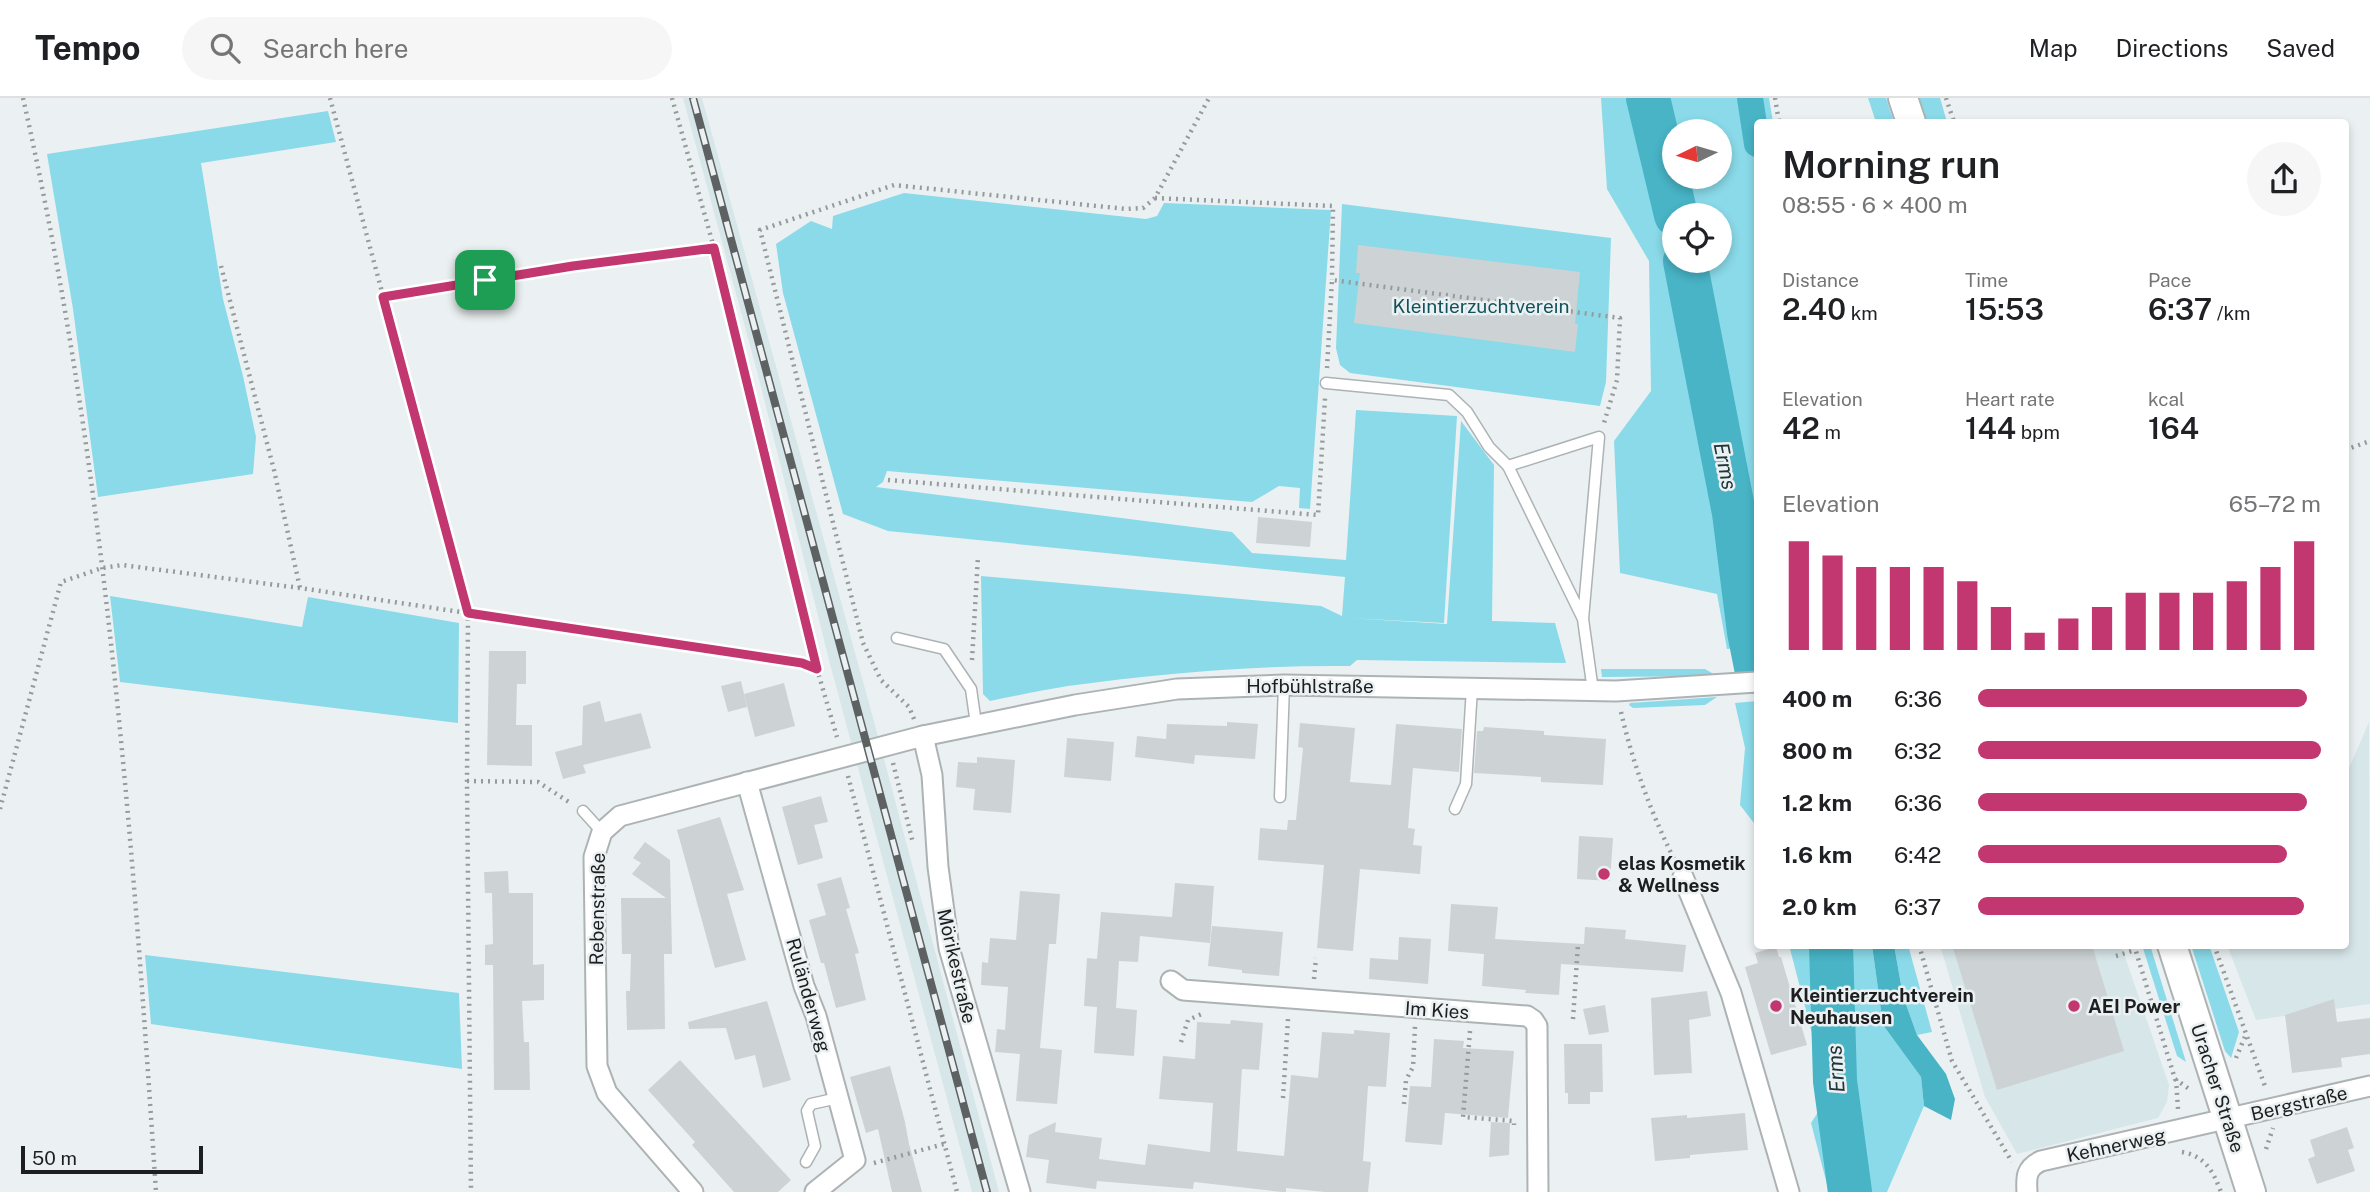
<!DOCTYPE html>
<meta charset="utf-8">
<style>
:root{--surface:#fff;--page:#f6f6f6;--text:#202124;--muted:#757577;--line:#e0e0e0;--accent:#c2376f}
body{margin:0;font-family:"Public Sans",sans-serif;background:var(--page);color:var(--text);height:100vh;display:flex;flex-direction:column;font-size:26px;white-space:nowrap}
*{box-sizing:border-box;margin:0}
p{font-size:23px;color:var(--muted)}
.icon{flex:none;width:38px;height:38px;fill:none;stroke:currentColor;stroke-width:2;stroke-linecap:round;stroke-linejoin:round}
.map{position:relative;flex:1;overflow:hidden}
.details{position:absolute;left:1754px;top:21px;width:595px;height:830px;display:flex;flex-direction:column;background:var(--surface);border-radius:7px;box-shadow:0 4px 10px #0003}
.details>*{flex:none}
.needle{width:46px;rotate:265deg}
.tools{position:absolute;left:1662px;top:21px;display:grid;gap:14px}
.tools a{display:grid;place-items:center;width:70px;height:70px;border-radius:50%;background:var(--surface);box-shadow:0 4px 10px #0003;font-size:35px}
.scale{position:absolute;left:21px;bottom:18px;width:182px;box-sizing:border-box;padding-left:7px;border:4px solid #1c1e1f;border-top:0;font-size:19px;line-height:24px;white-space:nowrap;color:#1c1e1f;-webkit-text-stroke:5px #ebf1f2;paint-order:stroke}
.pin{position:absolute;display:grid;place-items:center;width:60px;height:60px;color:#fff;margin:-30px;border-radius:14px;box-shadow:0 4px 10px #0006}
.round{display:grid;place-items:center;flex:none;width:74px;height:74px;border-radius:37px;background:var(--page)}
.head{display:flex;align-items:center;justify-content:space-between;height:119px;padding:0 28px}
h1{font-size:38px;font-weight:600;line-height:52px}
.stats{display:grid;grid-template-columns:repeat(3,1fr);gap:10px;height:119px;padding:7px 28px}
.stats div{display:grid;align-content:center}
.stats b{font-size:30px;font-weight:600}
.stats small{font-size:19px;font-weight:400}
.stats p{font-size:19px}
.chart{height:196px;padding:14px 28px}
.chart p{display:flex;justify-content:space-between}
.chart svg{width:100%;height:126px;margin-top:7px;stroke:var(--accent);stroke-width:6}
ul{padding:0 28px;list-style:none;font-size:23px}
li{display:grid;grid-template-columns:112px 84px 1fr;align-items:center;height:52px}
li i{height:18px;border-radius:9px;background:var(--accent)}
header{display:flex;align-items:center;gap:42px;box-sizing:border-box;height:98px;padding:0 35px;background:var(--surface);border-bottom:2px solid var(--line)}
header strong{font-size:33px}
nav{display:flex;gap:38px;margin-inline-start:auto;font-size:24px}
.search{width:490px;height:63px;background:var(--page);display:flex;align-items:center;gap:18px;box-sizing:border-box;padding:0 24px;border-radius:38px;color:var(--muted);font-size:26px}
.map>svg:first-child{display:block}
.built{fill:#d7e6e9}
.green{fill:#8adae9;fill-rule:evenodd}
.water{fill:#48b4c6}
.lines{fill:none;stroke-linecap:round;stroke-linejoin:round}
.canal{stroke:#48b4c6;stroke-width:26}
.river{stroke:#48b4c6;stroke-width:44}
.building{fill:#cdd3d4}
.lane-casing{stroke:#adb3b4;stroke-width:13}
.street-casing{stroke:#adb3b4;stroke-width:23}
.secondary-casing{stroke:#adb3b4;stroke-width:32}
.path{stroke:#969a9b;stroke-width:4.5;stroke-dasharray:2 5;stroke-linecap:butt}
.lane{stroke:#fff;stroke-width:10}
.street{stroke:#fff;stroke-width:19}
.secondary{stroke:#fff;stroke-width:28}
.rail-casing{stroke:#5d6162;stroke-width:8}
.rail{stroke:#ebf1f2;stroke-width:5;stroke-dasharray:16;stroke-linecap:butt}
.route-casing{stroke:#fff;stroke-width:14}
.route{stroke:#c2376f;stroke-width:9}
.poi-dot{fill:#c2376f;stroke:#ebf1f2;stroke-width:2.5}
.labels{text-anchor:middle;stroke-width:5;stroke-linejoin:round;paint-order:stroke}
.park-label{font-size:19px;fill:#14525b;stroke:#ebf1f2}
.street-label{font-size:19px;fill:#1c1e1f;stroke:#ebf1f2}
.poi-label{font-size:19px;font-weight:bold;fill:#1c1e1f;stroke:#ebf1f2;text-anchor:start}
.water-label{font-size:21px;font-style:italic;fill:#1e363a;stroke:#ebf1f2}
</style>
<header>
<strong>Tempo</strong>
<div class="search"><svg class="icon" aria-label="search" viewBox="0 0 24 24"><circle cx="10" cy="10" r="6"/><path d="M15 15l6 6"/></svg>Search here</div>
<nav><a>Map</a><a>Directions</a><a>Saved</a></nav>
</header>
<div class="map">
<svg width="2370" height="1094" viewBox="0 0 2370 1094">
<rect width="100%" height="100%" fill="#ebf1f2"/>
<g class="built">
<path d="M 683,0 L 702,0 L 875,627 L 999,1094 L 972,1094 L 830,566 L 758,277 Z"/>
<path d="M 2369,624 L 2370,906 L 2256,922 L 2227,847 L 2345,847 L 2345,679 Z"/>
<path d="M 1940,847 L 2121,847 L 2169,987 L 2167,1004 L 2158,1020 L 2017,1056 L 1985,999 Z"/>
</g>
<g class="green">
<path d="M 1601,0 L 1769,0 L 1773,24 L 1757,24 L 1757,549 L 1727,551 L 1717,496 L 1620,475 L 1614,343 L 1651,293 L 1649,163 L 1607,91 ZM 1675,33 L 1720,33 L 1720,79 L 1675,79 ZM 1675,117 L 1720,117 L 1720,163 L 1675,163 Z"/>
<path d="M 1868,0 L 1886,0 L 1894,24 L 1876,24 Z"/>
<path d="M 1917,0 L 1940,0 L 1947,24 L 1925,24 Z"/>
<path d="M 328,13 L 336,44 L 201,65 L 223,201 L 243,278 L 256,339 L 253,376 L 98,399 L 73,211 L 47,56 Z"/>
<path d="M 904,95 L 1146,121 L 1157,118 L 1164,105 L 1331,112 L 1310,411 L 1299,410 L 1300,390 L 1279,388 L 1252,404 L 887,373 L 883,384 L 876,389 L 1232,434 L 1252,455 L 1346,462 L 1356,312 L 1457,318 L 1444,525 L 1348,520 L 1447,526 L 1461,323 L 1494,367 L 1492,523 L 1555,525 L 1566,565 L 1357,562 L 1350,568 C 1255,567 1162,575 1068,588 C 1042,592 1016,598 990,603 L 983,596 L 981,478 L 1321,508 L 1342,518 L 1345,479 L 888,433 L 843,416 L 783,195 L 776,146 L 811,123 L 832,131 L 833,118 Z"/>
<path d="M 1342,106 L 1611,140 L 1606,284 L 1600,308 L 1350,275 L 1340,267 L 1336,250 Z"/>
<path d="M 110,498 L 302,529 L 308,499 L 459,525 L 458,625 L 120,584 Z"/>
<path d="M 1601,571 L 1705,571 L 1717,578 L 1602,579 Z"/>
<path d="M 1717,599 L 1705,607 L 1633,610 L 1629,607 L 1630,605 Z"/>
<path d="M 1757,603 L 1757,729 L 1740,707 L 1745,650 L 1735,605 Z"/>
<path d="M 1789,847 L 1872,847 L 1883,927 L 1921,979 L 1924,1008 L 1887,1094 L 1829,1094 L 1811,1025 L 1820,1011 L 1823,978 Z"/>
<path d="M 1894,847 L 1908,847 L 1932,934 L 1917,937 L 1903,898 Z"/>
<path d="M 2142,847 L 2150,847 L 2186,964 L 2177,958 Z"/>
<path d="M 2191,847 L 2209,847 L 2239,934 L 2231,960 L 2225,953 Z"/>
<path d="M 145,857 L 459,895 L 462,971 L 151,926 Z"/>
</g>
<path class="water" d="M 1872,847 L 1894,847 L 1903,898 L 1917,937 L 1946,976 L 1955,1001 L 1951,1022 L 1924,1008 L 1921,979 L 1883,927 Z"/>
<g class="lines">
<path class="canal" d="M 1750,0 L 1757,46"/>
<g class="river">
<path d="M 1648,0 L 1676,117"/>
<path d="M 1685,163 L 1734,415 L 1749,534 L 1757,574"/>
<path d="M 1831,847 L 1835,983 L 1850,1094"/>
</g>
</g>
<g class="building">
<path d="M 1358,147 L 1580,174 L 1575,226 L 1578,226 L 1575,254 L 1354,225 L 1360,175 L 1356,175 Z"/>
<path d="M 1258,419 L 1312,424 L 1310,449 L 1256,445 Z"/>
<path d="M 489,553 L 526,553 L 526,586 L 517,586 L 516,627 L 532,627 L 532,668 L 487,667 Z"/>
<path d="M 741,583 L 747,609 L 728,614 L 721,588 Z"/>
<path d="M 784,585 L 795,628 L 755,639 L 744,596 Z"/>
<path d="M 600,603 L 605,624 L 641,615 L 651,650 L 583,667 L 586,675 L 563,681 L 555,654 L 582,647 L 583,608 Z"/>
<path d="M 1227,624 L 1258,626 L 1255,661 L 1195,657 L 1194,666 L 1135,659 L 1137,638 L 1166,641 L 1167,626 L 1227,628 Z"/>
<path d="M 1300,625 L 1355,630 L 1350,684 L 1391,687 L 1396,626 L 1462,631 L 1459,674 L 1413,670 L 1408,730 L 1415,731 L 1413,747 L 1422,748 L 1420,776 L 1360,771 L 1353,853 L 1317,850 L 1324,767 L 1258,762 L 1260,730 L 1287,732 L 1288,722 L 1296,722 L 1303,650 L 1298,649 Z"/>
<path d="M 1484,629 L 1544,633 L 1544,637 L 1606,641 L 1603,687 L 1541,684 L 1541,679 L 1474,675 L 1477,633 L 1483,633 Z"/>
<path d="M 1067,640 L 1114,644 L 1111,683 L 1064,679 Z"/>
<path d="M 977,659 L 1015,662 L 1011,715 L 973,712 L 975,691 L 956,689 L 958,664 L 977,665 Z"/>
<path d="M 821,698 L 828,724 L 814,727 L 823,760 L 798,767 L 782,709 Z"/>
<path d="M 720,719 L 744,792 L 727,796 L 746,862 L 715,870 L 677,732 Z"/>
<path d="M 1579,738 L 1613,740 L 1610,783 L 1577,781 Z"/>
<path d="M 645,744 L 670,762 L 672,856 L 664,856 L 665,931 L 627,932 L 626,893 L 630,893 L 631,856 L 622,856 L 621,800 L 666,800 L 632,776 L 641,765 L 633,760 Z"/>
<path d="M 508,773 L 509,795 L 485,795 L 484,774 Z"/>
<path d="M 841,779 L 850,810 L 846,811 L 859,855 L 855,856 L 866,902 L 836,910 L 824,865 L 821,865 L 809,822 L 826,817 L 817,786 Z"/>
<path d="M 1175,785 L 1214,788 L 1210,845 L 1140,838 L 1138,864 L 1119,863 L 1116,910 L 1137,912 L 1134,958 L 1094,955 L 1097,909 L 1084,908 L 1087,860 L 1097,861 L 1101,814 L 1172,819 Z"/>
<path d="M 1020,793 L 1060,796 L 1056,846 L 1049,846 L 1040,950 L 1062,952 L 1057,1006 L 1016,1003 L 1020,956 L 995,954 L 997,931 L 1005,932 L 1008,889 L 981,887 L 982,864 L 988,865 L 990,840 L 1016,842 Z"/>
<path d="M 492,795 L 533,795 L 533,867 L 544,866 L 544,902 L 522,903 L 524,944 L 529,944 L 530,992 L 494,992 L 493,867 L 485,867 L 485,847 L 493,846 Z"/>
<path d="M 1451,806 L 1498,809 L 1495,841 L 1584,846 L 1585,829 L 1626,832 L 1625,841 L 1686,847 L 1683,874 L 1561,866 L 1559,897 L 1525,895 L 1526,892 L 1482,888 L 1484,856 L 1448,853 Z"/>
<path d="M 1212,828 L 1283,834 L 1279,878 L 1242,875 L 1242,872 L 1208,868 Z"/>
<path d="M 1399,839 L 1431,841 L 1428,886 L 1369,881 L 1370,860 L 1398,862 Z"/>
<path d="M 1952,847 L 2092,847 L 2124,953 L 1997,992 Z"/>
<path d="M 1776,849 L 1779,859 L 1781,859 L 1807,947 L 1771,957 L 1745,869 L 1758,865 L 1755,855 Z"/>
<path d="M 1707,893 L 1711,918 L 1689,922 L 1692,975 L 1654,977 L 1651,900 Z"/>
<path d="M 2334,901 L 2337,924 L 2370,920 L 2370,956 L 2341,960 L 2342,969 L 2292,975 L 2285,917 Z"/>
<path d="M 767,903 L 791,982 L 763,990 L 755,957 L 735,962 L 726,930 L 689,931 L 688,924 Z"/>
<path d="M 1605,907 L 1609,934 L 1589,937 L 1583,911 Z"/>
<path d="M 1231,922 L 1263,925 L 1259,972 L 1242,971 L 1237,1053 L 1284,1058 L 1291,977 L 1318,980 L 1322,934 L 1354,936 L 1354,932 L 1390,935 L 1386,989 L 1368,988 L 1363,1063 L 1371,1064 L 1368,1094 L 1325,1094 L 1286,1090 L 1286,1094 L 1282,1094 L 1194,1084 L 1193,1091 L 1097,1083 L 1096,1091 L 1046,1085 L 1049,1062 L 1026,1059 L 1029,1037 L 1056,1024 L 1055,1034 L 1102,1040 L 1099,1061 L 1145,1067 L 1148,1046 L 1210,1054 L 1213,1005 L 1159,1001 L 1163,958 L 1195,961 L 1197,924 L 1230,926 Z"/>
<path d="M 1434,941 L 1464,943 L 1463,950 L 1514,953 L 1508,1020 L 1445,1015 L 1442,1047 L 1405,1044 L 1410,988 L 1431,989 Z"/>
<path d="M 1564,946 L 1602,946 L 1603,994 L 1590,994 L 1590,1006 L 1568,1006 L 1568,995 L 1565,995 Z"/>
<path d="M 680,962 L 791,1082 L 778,1094 L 734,1094 L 692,1047 L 695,1044 L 648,992 Z"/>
<path d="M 890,968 L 905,1024 L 909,1046 L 922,1094 L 892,1094 L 878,1031 L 866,1035 L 850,979 Z"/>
<path d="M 1745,1015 L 1748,1052 L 1690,1057 L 1690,1060 L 1655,1063 L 1651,1020 L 1687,1017 L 1687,1020 Z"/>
<path d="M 1491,1024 L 1510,1025 L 1509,1057 L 1489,1059 Z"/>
<path d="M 2347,1029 L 2354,1050 L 2348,1052 L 2355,1073 L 2317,1086 L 2308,1061 L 2315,1058 L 2310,1042 Z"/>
</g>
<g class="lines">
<g class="lane-casing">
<g id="lane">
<path d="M 1326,285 L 1449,297 L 1467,314 L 1489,349 L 1508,368"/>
<path d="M 1583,521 L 1599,339 L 1508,368 L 1583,521 L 1593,593"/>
<path d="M 897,540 L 944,551 L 971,591 L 976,626"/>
<path d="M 1280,699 L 1284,587"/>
<path d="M 1455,711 L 1466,686 L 1472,590"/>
<path d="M 583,713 L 602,734"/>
<path d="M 806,1064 L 815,1048 L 807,1013 L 811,1006 L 838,1000"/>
</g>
</g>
<g class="street-casing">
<g id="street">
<path d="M 923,638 L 932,677 L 938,769 L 949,850 L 1020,1094"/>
<path d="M 747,684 L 804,888 L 816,918 L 855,1062 L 815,1094"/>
<path d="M 1683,779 L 1731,895 L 1789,1094"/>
<path d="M 1171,883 L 1183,892 L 1527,918 L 1533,922 L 1537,928 L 1538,1094"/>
<path d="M 693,1094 L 607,995 L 597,968 L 594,759 L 602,734 L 620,718 L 923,638 L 1075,607 L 1177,591 L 1284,587 L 1616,593 L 1757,584"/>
<path d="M 2027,1094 C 2026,1079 2026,1070 2041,1063 L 2370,988"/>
</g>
</g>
<g class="secondary-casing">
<g id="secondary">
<path d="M 1903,0 L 1911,24"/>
<path d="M 2172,847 L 2251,1094"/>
</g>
</g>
<g class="path">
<path d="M 23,0 C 104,359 132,728 156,1094"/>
<path d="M 330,0 L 468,515 L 467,683 L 471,1094"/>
<path d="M 672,0 L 714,150 L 817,571"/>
<path d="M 1775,0 L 1779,24"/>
<path d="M 1946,0 L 1954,24"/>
<path d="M 1155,100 L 1333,108 L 1332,182"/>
<path d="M 221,168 L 274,372 L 300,490"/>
<path d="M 383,199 L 574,168 L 714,150"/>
<path d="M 1327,270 L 1332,182 L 1620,220 L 1617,282 L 1604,325"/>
<path d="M 2345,352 L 2370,343"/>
<path d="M 888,382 L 1318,417 L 1325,300"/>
<path d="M 972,562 L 978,458"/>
<path d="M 1621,614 C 1633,666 1651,715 1675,763"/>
<path d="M 914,621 L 909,609 L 881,582 L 863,545 L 760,132 L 894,87 L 1126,111 L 1143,110 L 1155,100 L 1209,0"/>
<path d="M 893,665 L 913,745"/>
<path d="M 848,678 L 957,1094"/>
<path d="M 467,683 L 538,684 L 572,706"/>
<path d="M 0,711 L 61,484 L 102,470 L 122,467 L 300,490 L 802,565 L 817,571 L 837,639"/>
<path d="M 1919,847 L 1952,963 L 2012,1064"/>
<path d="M 2134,847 L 2175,981 L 2192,993"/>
<path d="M 2214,847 L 2266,991"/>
<path d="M 2116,858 L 2135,852"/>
<path d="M 1314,881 L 1316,860"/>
<path d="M 1573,921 L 1578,846"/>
<path d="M 1470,933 L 1463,1019 L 1514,1023 L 1514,1027"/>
<path d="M 1181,944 L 1188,922 L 1204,915"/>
<path d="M 2236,960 L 2246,936"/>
<path d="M 2176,981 L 2178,1011"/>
<path d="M 1283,1000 L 1288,921"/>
<path d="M 1404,1006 L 1406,982 L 1413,969 L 1415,928"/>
<path d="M 2266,1051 L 2273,1030"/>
<path d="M 2182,1054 C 2205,1058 2213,1073 2221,1094"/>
<path d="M 874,1065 L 944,1046"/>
</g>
<use href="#lane" class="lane"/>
<use href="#street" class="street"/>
<use href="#secondary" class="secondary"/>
<g class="rail-casing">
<path id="rail" d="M 693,0 L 987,1094"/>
</g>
<use href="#rail" class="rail"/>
</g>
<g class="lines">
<g class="route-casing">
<path id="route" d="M 714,150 L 817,571 L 802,565 L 468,515 L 383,199 L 573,168 Z"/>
</g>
<use href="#route" class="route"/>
</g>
<g class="poi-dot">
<circle cx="1604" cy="776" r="7"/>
<circle cx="1776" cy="908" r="7"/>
<circle cx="2074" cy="908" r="7"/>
</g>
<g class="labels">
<g class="park-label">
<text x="1481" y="215">Kleintierzuchtverein</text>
</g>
<g class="street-label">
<text x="1310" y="595">Hofbühlstraße</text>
<text transform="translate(597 811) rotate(-89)" y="7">Rebenstraße</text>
<text transform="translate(957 868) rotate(77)" y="7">Mörikestraße</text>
<text transform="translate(809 897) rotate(74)" y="7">Ruländerweg</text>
<text transform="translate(1437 912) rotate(4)" y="7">Im Kies</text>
<text transform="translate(2218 990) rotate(72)" y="7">Uracher Straße</text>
<text transform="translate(2299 1005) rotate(-13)" y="7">Bergstraße</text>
<text transform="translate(2116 1047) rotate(-12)" y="7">Kehnerweg</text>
</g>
<g class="poi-label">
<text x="1618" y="772">elas Kosmetik<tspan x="1618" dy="22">&amp; Wellness</tspan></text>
<text x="1790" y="904">Kleintierzuchtverein<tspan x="1790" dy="22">Neuhausen</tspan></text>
<text x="2088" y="915">AEI Power</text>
</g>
<g class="water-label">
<text transform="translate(1725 368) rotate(79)" y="7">Erms</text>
<text transform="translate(1836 971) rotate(-94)" y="7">Erms</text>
</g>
</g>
</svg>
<div class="tools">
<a><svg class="needle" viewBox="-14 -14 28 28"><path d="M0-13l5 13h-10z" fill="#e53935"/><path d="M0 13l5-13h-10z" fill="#757577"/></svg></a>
<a><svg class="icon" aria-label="locate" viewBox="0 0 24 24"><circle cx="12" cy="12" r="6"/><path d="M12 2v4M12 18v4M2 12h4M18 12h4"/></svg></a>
</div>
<div class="scale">50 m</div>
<div class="pin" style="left:485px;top:182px;background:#1e9e55"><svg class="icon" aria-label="arrive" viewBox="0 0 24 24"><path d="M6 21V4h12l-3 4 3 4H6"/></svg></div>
<section class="details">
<div class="head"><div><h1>Morning run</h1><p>08:55 · 6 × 400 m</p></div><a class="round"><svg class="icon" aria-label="share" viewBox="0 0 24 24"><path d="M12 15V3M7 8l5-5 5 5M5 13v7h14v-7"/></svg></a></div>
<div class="stats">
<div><p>Distance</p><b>2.40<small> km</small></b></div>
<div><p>Time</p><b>15:53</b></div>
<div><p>Pace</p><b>6:37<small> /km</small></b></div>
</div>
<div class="stats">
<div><p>Elevation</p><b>42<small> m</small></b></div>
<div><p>Heart rate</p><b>144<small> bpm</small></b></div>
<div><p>kcal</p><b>164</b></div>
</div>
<div class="chart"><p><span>Elevation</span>65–72 m</p>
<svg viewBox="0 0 160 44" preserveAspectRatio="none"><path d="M5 44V6M15 44V11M25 44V15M35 44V15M45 44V15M55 44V20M65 44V29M75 44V38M85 44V33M95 44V29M105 44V24M115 44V24M125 44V24M135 44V20M145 44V15M155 44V6"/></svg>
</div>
<ul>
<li><b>400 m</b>6:36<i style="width:96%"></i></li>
<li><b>800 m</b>6:32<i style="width:100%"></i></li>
<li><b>1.2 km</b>6:36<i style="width:96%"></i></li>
<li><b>1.6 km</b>6:42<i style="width:90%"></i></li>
<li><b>2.0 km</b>6:37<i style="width:95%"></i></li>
</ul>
</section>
</div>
